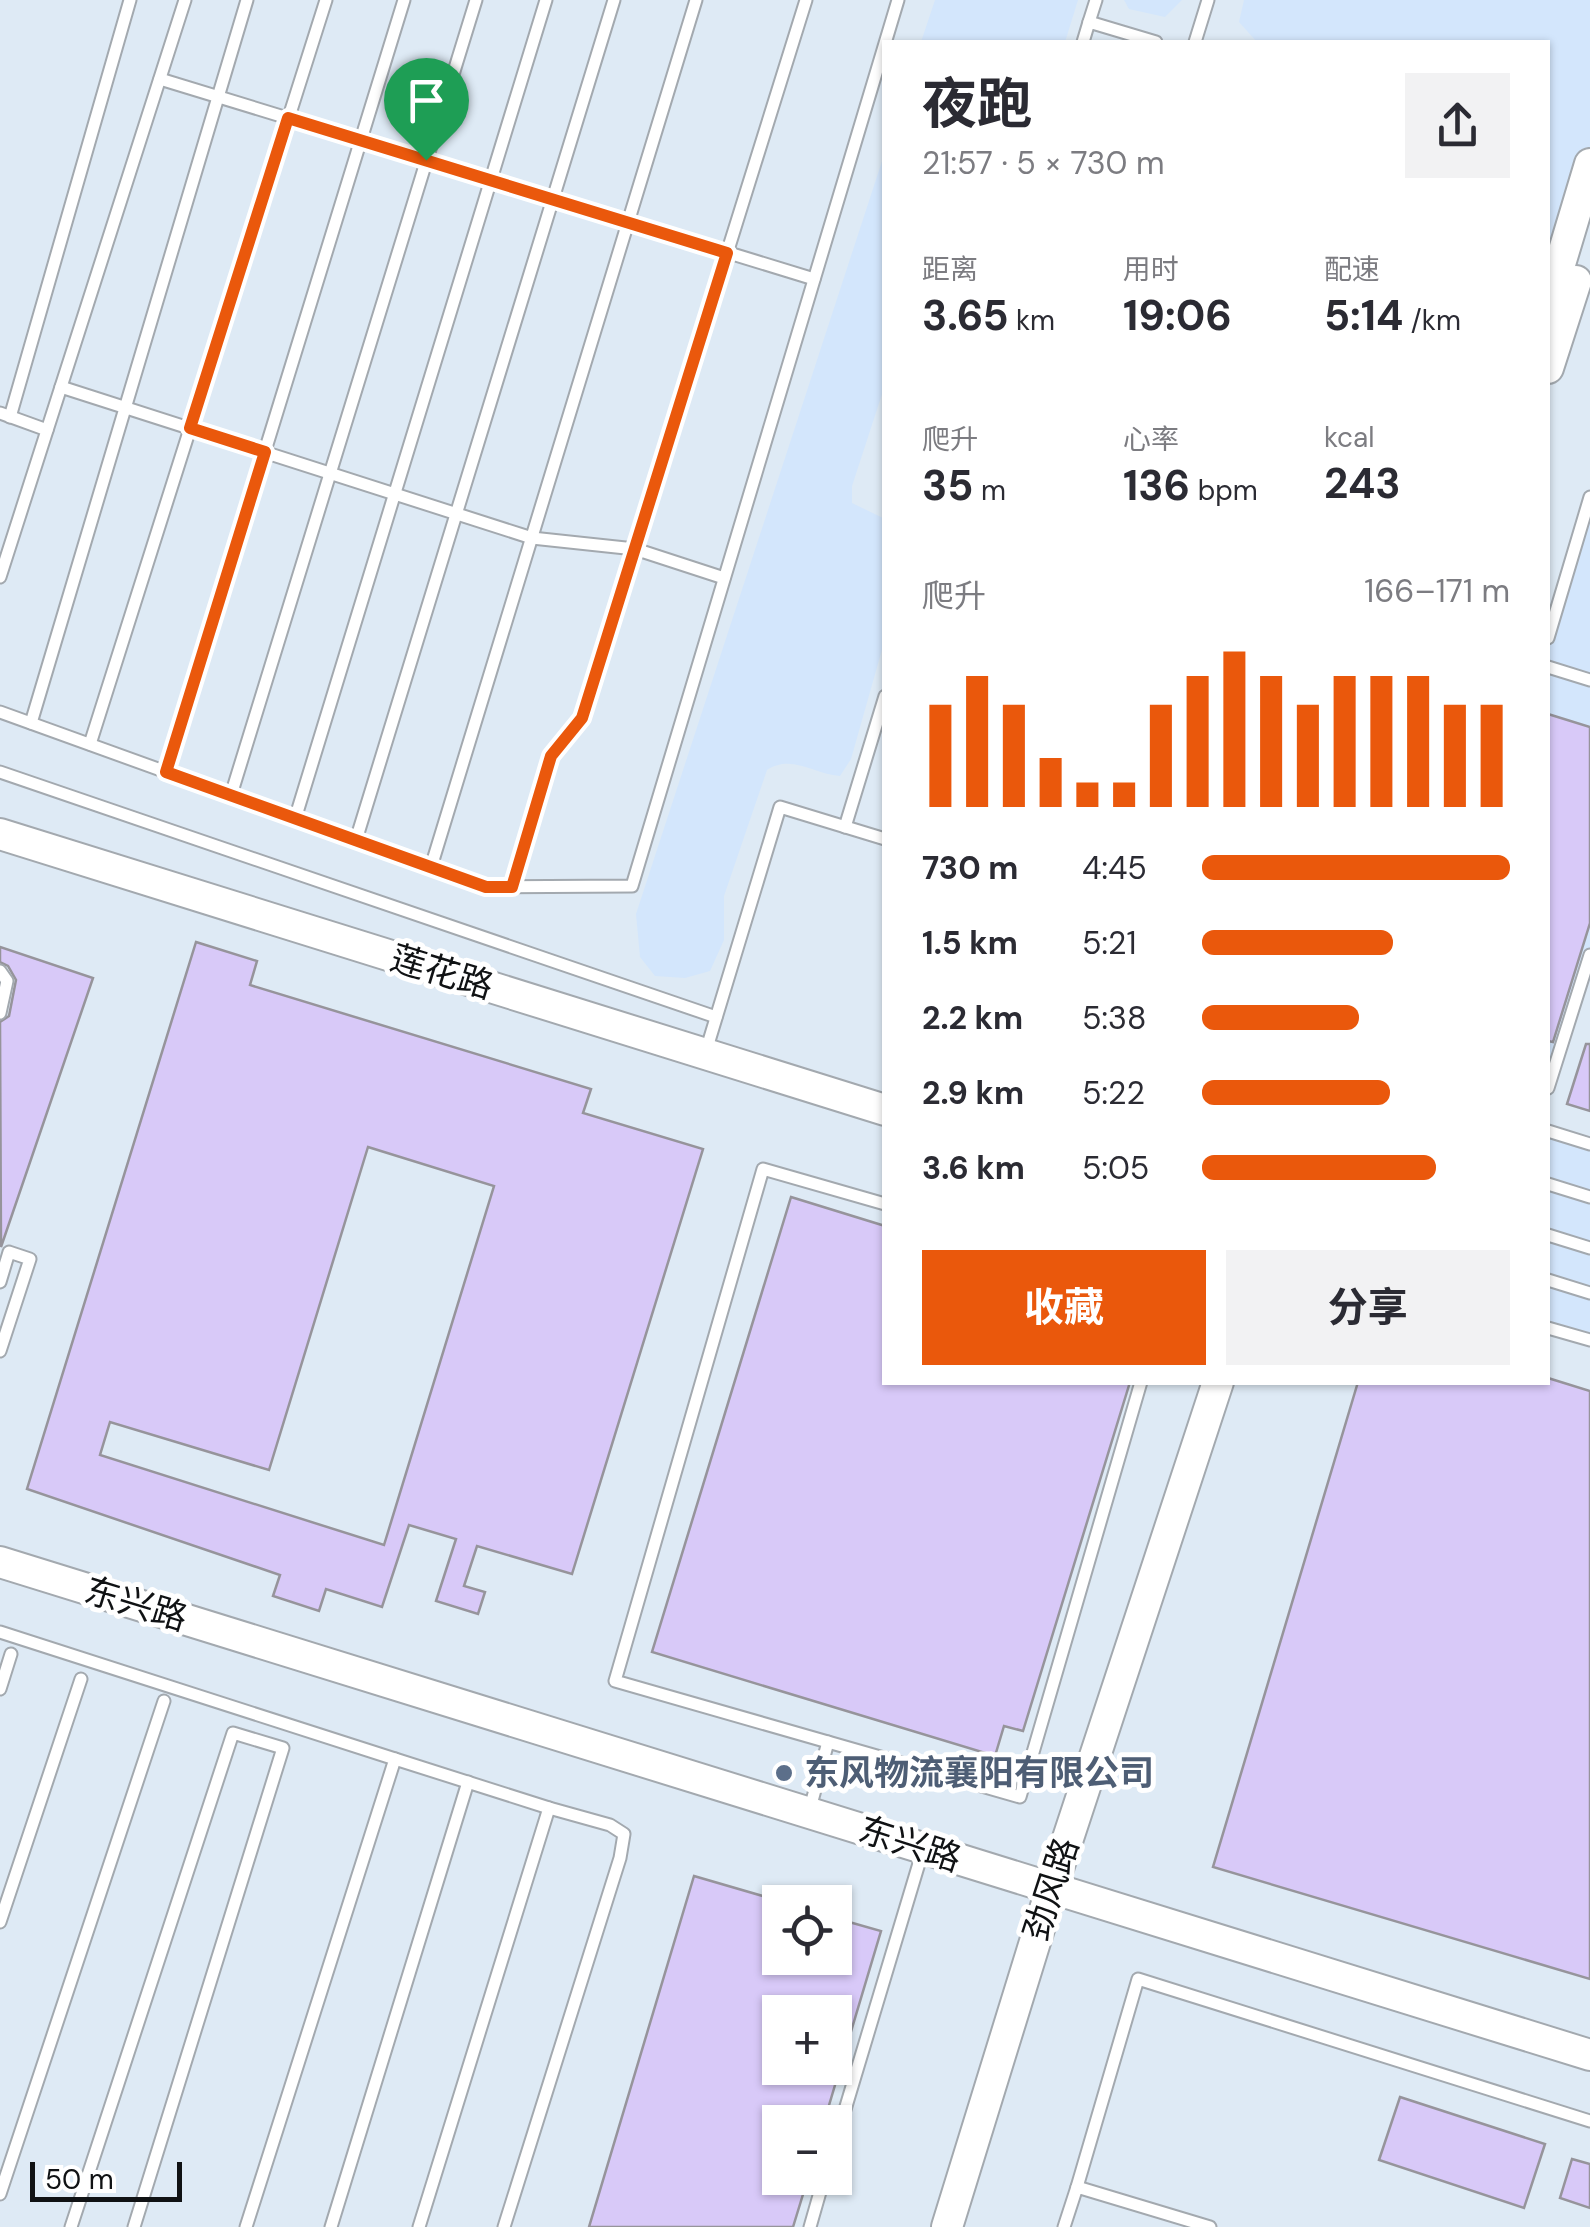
<!DOCTYPE html>
<html lang="zh">
<meta charset="utf-8">
<style>
:root{--surface:#fff;--page:#f2f2f3;--text:#2b2b33;--muted:#7c7c81;--accent:#ea580c}
body{margin:0;font-family:"DM Sans","Noto Sans SC",sans-serif;background:var(--page);color:var(--text);height:100vh;display:flex;flex-direction:column;font-size:38px;white-space:nowrap}
*{box-sizing:border-box;margin:0}
p{font-size:32px;color:var(--muted)}
.icon{flex:none;width:55px;height:55px;fill:none;stroke:currentColor;stroke-width:2;stroke-linecap:round;stroke-linejoin:round}
.map{position:relative;flex:1;overflow:hidden}
.side{position:absolute;left:882px;top:40px;width:668px;height:1345px;display:flex;flex-direction:column;background:var(--surface);border-radius:0px;box-shadow:0 2px 8px #0004}
.side>*{flex:none}
.controls{position:absolute;left:762px;top:1885px;display:grid;gap:20px}
.controls a{display:grid;place-items:center;width:90px;height:90px;border-radius:0px;background:var(--surface);box-shadow:0 2px 8px #0004;font-size:50px}
.scale{position:absolute;left:30px;bottom:25px;width:152px;box-sizing:border-box;padding-left:10px;border:5px solid #101214;border-top:0;font-size:28px;line-height:35px;white-space:nowrap;color:#101214;-webkit-text-stroke:8px #fff;paint-order:stroke}
.pin{position:absolute;display:grid;place-items:center;width:85px;height:85px;color:#fff;margin:-102px -42px;border-radius:50% 50% 50% 0;rotate:-45deg;box-shadow:0 0 10px #0007}
.pin .icon{rotate:45deg}
.round{display:grid;place-items:center;flex:none;width:105px;height:105px;border-radius:0px;background:var(--page)}
.summary{display:flex;align-items:center;justify-content:space-between;height:170px;padding:0 40px}
h1{font-size:55px;font-weight:700;line-height:75px}
.figures{display:grid;grid-template-columns:repeat(3,1fr);gap:15px;height:170px;padding:10px 40px}
.figures div{display:grid;align-content:center}
.figures b{font-size:42px;font-weight:700}
.figures small{font-size:28px;font-weight:400}
.figures p{font-size:28px}
.chart{height:280px;padding:20px 40px}
.chart p{display:flex;justify-content:space-between}
.chart svg{width:100%;height:180px;margin-top:10px;stroke:var(--accent);stroke-width:6}
.cta{display:flex;gap:20px;margin-top:auto;padding:20px 40px}
.cta a{flex:1;height:115px;border-radius:0px;background:var(--accent);color:#fff;font-size:40px;font-weight:700;line-height:115px;text-align:center}
.cta a+a{background:var(--page);color:var(--text)}
ul{padding:0 40px;list-style:none;font-size:32px}
li{display:grid;grid-template-columns:160px 120px 1fr;align-items:center;height:75px}
li i{height:25px;border-radius:12px;background:var(--accent)}
.map>svg:first-child{display:block}
.built{fill:#deeaf5;fill-rule:evenodd}
.green{fill:#d3e6fc}
.building{fill:#d8c9f8;stroke:#96949b;stroke-width:2.5;fill-rule:evenodd}
.lines{fill:none;stroke-linecap:round;stroke-linejoin:round}
.service-casing{stroke:#a3a9af;stroke-width:15}
.tertiary-casing{stroke:#a3a9af;stroke-width:34}
.service{stroke:#fff;stroke-width:11}
.tertiary{stroke:#fff;stroke-width:30}
.route-casing{stroke:#fff;stroke-width:20}
.route{stroke:#ea580c;stroke-width:12}
.service-dot{fill:#5c6f8a;stroke:#fff;stroke-width:4}
.labels{text-anchor:middle;stroke-width:10;stroke-linejoin:round;paint-order:stroke}
.street-label{font-size:35px;fill:#101214;stroke:#fff}
.service-label{font-size:35px;font-weight:bold;fill:#4e5e75;stroke:#fff;text-anchor:start}
</style>
<div class="map">
<svg width="1590" height="2227" viewBox="0 0 1590 2227">
<rect width="100%" height="100%" fill="#f2f8ff"/>
<path class="built" d="M 0,0 L 1590,0 L 1590,2227 L 0,2227 ZM 885,42 L 1548,42 L 1548,1382 L 885,1382 ZM 780,1902 L 835,1902 L 835,1958 L 780,1958 ZM 780,2012 L 835,2012 L 835,2068 L 780,2068 ZM 780,2122 L 835,2122 L 835,2178 L 780,2178 Z"/>
<g class="green">
<path d="M 935,0 L 1078,0 L 1065,42 L 921,42 Z"/>
<path d="M 1124,0 L 1182,0 L 1165,17 L 1129,9 Z"/>
<path d="M 1244,0 L 1590,0 L 1590,166 L 1548,305 L 1548,42 L 1257,42 L 1239,22 Z"/>
<path d="M 885,152 L 885,385 L 852,486 L 852,503 L 885,519 L 885,639 L 851,759 L 840,776 C 813,774 792,754 767,770 L 724,896 L 724,940 L 710,971 L 685,978 L 655,976 L 640,957 L 636,914 Z"/>
<path d="M 1590,497 L 1590,955 L 1548,1088 L 1548,638 Z"/>
<path d="M 1548,1131 L 1590,1144 L 1590,1340 L 1548,1328 Z"/>
</g>
<g class="building">
<path d="M 1548,714 L 1590,727 L 1590,923 L 1553,1042 L 1548,1041 Z"/>
<path d="M 196,942 L 257,961 L 250,985 L 591,1089 L 583,1113 L 703,1149 L 572,1574 L 477,1546 L 464,1586 L 485,1592 L 478,1614 L 436,1601 L 456,1539 L 409,1525 L 382,1607 L 326,1589 L 319,1611 L 273,1596 L 280,1575 L 27,1489 ZM 368,1147 L 494,1186 L 384,1545 L 100,1455 L 110,1422 L 269,1470 Z"/>
<path d="M 0,947 L 93,978 L 1,1247 L 0,1022 L 9,1016 L 16,980 L 8,966 L 0,962 Z"/>
<path d="M 1586,1044 L 1590,1044 L 1590,1111 L 1567,1104 Z"/>
<path d="M 791,1197 L 885,1226 L 885,1382 L 1130,1382 L 1023,1731 L 1004,1726 L 995,1756 L 652,1652 Z"/>
<path d="M 1548,1378 L 1590,1391 L 1590,1979 L 1213,1867 L 1358,1382 L 1548,1382 Z"/>
<path d="M 694,1876 L 780,1901 L 780,1958 L 835,1958 L 835,1918 L 881,1931 L 824,2122 L 780,2122 L 780,2178 L 808,2178 L 793,2227 L 589,2227 ZM 780,2012 L 835,2012 L 835,2068 L 780,2068 Z"/>
<path d="M 1400,2097 L 1545,2144 L 1524,2208 L 1379,2160 Z"/>
<path d="M 1572,2159 L 1590,2164 L 1590,2208 L 1560,2198 Z"/>
</g>
<g class="lines">
<g class="service-casing">
<g id="service">
<path d="M 1089,22 L 1096,0"/>
<path d="M 1083,42 L 1089,22 L 1156,42"/>
<path d="M 1195,42 L 1208,0"/>
<path d="M 160,79 L 814,279"/>
<path d="M 61,387 L 532,538 L 635,549 L 724,578"/>
<path d="M 0,413 L 47,430"/>
<path d="M 10,417 L 130,0"/>
<path d="M 0,577 L 185,0"/>
<path d="M 1548,638 L 1590,497"/>
<path d="M 1548,667 L 1590,680"/>
<path d="M 0,712 L 485,887 L 632,886 L 898,0"/>
<path d="M 31,723 L 247,0"/>
<path d="M 90,744 L 326,0"/>
<path d="M 0,772 L 716,1017"/>
<path d="M 166,772 L 404,0"/>
<path d="M 231,795 L 476,0"/>
<path d="M 295,819 L 546,0"/>
<path d="M 845,827 L 885,696"/>
<path d="M 356,840 L 614,0"/>
<path d="M 431,867 L 696,0"/>
<path d="M 511,887 L 551,756 L 582,718 L 806,0"/>
<path d="M 0,971 L 7,981 L 0,1013"/>
<path d="M 706,1051 L 780,807 L 885,839"/>
<path d="M 1548,1088 L 1590,955"/>
<path d="M 1548,1131 L 1590,1144"/>
<path d="M 1548,1184 L 1590,1197"/>
<path d="M 885,1204 L 763,1169 L 615,1681 L 1020,1797 L 1141,1382"/>
<path d="M 1548,1235 L 1590,1248"/>
<path d="M 1548,1280 L 1590,1293"/>
<path d="M 0,1282 L 9,1252 L 30,1259 L 0,1351"/>
<path d="M 1548,1328 L 1590,1340"/>
<path d="M 0,1632 L 395,1759 L 246,2227"/>
<path d="M 0,1689 L 11,1654"/>
<path d="M 395,1759 L 549,1808 L 419,2227"/>
<path d="M 809,1812 L 828,1742"/>
<path d="M 0,1922 L 81,1679"/>
<path d="M 835,2143 L 923,1850"/>
<path d="M 1077,2187 L 1138,1979 L 1590,2121"/>
<path d="M 0,2194 L 164,1701"/>
<path d="M 71,2227 L 233,1733 L 283,1748 L 134,2227"/>
<path d="M 331,2227 L 468,1782"/>
<path d="M 504,2227 L 620,1858 L 624,1834 L 610,1825 L 549,1808"/>
<path d="M 810,2227 L 824,2178"/>
<path d="M 1064,2227 L 1077,2187 L 1210,2227"/>
</g>
</g>
<g class="tertiary-casing">
<g id="tertiary">
<path d="M 1548,304 L 1590,164"/>
<path d="M 1548,368 L 1576,281"/>
<path d="M 0,834 L 885,1110"/>
<path d="M 0,1562 L 1590,2055"/>
<path d="M 947,2227 L 1051,1890 L 1218,1382"/>
</g>
</g>
<use href="#service" class="service"/>
<use href="#tertiary" class="tertiary"/>
</g>
<g class="lines">
<g class="route-casing">
<path id="route" d="M 288,118 L 727,253 L 582,718 L 551,756 L 512,887 L 486,887 L 166,772 L 265,452 L 190,428 Z"/>
</g>
<use href="#route" class="route"/>
</g>
<circle class="service-dot" cx="784" cy="1773" r="10"/>
<g class="labels">
<g class="street-label">
<text transform="translate(442 972) rotate(17)" y="12">莲花路</text>
<text transform="translate(136 1604) rotate(17)" y="12">东兴路</text>
<text transform="translate(910 1844) rotate(18)" y="12">东兴路</text>
<text transform="translate(1051 1889) rotate(-72)" y="12">劲风路</text>
</g>
<g class="service-label">
<text x="804" y="1785">东风物流襄阳有限公司</text>
</g>
</g>
</svg>
<div class="controls">
<a><svg class="icon" aria-label="locate" viewBox="0 0 24 24"><circle cx="12" cy="12" r="6"/><path d="M12 2v4M12 18v4M2 12h4M18 12h4"/></svg></a>
<a>+</a>
<a>−</a>
</div>
<div class="scale">50 m</div>
<div class="pin" style="left:426px;top:160px;background:#1e9e55"><svg class="icon" aria-label="arrive" viewBox="0 0 24 24"><path d="M6 21V4h12l-3 4 3 4H6"/></svg></div>
<section class="side">
<div class="summary"><div><h1>夜跑</h1><p>21:57 · 5 × 730 m</p></div><a class="round"><svg class="icon" aria-label="share" viewBox="0 0 24 24"><path d="M12 15V3M7 8l5-5 5 5M5 13v7h14v-7"/></svg></a></div>
<div class="figures">
<div><p>距离</p><b>3.65<small> km</small></b></div>
<div><p>用时</p><b>19:06</b></div>
<div><p>配速</p><b>5:14<small> /km</small></b></div>
</div>
<div class="figures">
<div><p>爬升</p><b>35<small> m</small></b></div>
<div><p>心率</p><b>136<small> bpm</small></b></div>
<div><p>kcal</p><b>243</b></div>
</div>
<div class="chart"><p><span>爬升</span>166–171 m</p>
<svg viewBox="0 0 160 44" preserveAspectRatio="none"><path d="M5 44V19M15 44V12M25 44V19M35 44V32M45 44V38M55 44V38M65 44V19M75 44V12M85 44V6M95 44V12M105 44V19M115 44V12M125 44V12M135 44V12M145 44V19M155 44V19"/></svg>
</div>
<ul>
<li><b>730 m</b>4:45<i style="width:100%"></i></li>
<li><b>1.5 km</b>5:21<i style="width:62%"></i></li>
<li><b>2.2 km</b>5:38<i style="width:51%"></i></li>
<li><b>2.9 km</b>5:22<i style="width:61%"></i></li>
<li><b>3.6 km</b>5:05<i style="width:76%"></i></li>
</ul>
<div class="cta"><a>收藏</a><a>分享</a></div>
</section>
</div>
